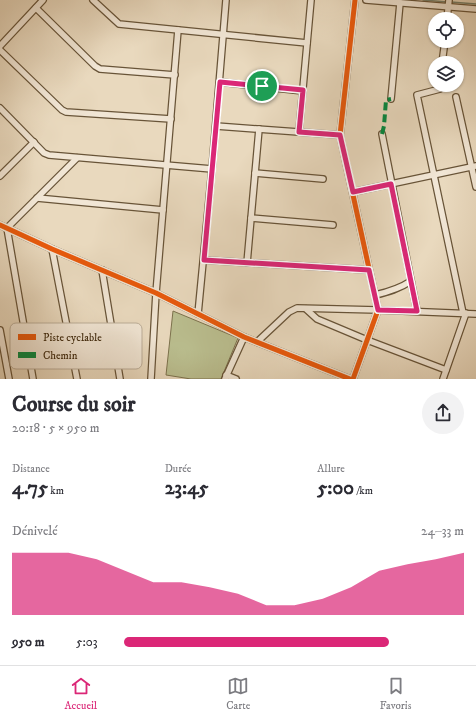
<!DOCTYPE html>
<html lang="fr">
<meta charset="utf-8">
<style>
:root{--surface:#fff;--page:#f2f2f3;--text:#2b2b33;--muted:#7c7c81;--line:#e1e1e2;--accent:#db2777}
body{margin:0;font-family:"IM FELL DW Pica",serif;background:var(--page);color:var(--text);height:100vh;display:flex;flex-direction:column;font-size:15px;white-space:nowrap}
*{box-sizing:border-box;margin:0}
p{font-size:13px;color:var(--muted)}
.icon{flex:none;width:22px;height:22px;fill:none;stroke:currentColor;stroke-width:2;stroke-linecap:round;stroke-linejoin:round}
.map{position:relative;height:379px;overflow:hidden}
.details{display:flex;flex-direction:column;background:var(--surface);flex:1}
.details>*{flex:none}
.fabs{position:absolute;left:428px;top:12px;display:grid;gap:8px}
.fabs a{display:grid;place-items:center;width:36px;height:36px;border-radius:50%;background:var(--surface);box-shadow:0 1px 3px #0004;font-size:20px}
.pin{position:absolute;display:grid;place-items:center;width:34px;height:34px;color:#fff;margin:-17px;border:2px solid #fff;border-radius:50%;box-shadow:0 1px 4px #0007}
.round{display:grid;place-items:center;flex:none;width:42px;height:42px;border-radius:21px;background:var(--page)}
.headline{display:flex;align-items:center;justify-content:space-between;height:68px;padding:0 12px}
h1{font-size:22px;font-weight:700;line-height:30px}
.metrics{display:grid;grid-template-columns:repeat(3,1fr);gap:6px;height:68px;padding:4px 12px}
.metrics div{display:grid;align-content:center}
.metrics b{font-size:20px;font-weight:700}
.metrics small{font-size:11px;font-weight:400}
.metrics p{font-size:11px}
.chart{height:112px;padding:8px 12px}
.chart p{display:flex;justify-content:space-between}
.chart svg{width:100%;height:72px;margin-top:4px;fill:var(--accent);opacity:.7}
ul{padding:0 12px;list-style:none;font-size:13px}
li{display:grid;grid-template-columns:64px 48px 1fr;align-items:center;height:30px}
li i{height:10px;border-radius:5px;background:var(--accent)}
.dock{display:flex;justify-content:space-around;align-items:center;height:56px;border-top:1px solid var(--line);background:var(--surface);font-size:11px;color:var(--muted)}
.dock a{display:grid;justify-items:center;gap:2px}
.dock .active{color:var(--accent)}
.map>svg:first-child{display:block}
.green{fill:#babe8f;stroke:#7c724d}
.lines{fill:none;stroke-linecap:round;stroke-linejoin:round}
.stream{stroke:#74806c;stroke-width:1.5}
.minor-casing{stroke:#685438;stroke-width:8}
.minor{stroke:#f1e6d5;stroke-width:5.5}
.quiet{stroke:#00873e;stroke-width:4;stroke-dasharray:8 4;stroke-linecap:butt}
.cycleway-casing{stroke:#f1e6d5;stroke-width:8}
.cycleway{stroke:#e8590c;stroke-width:5}
.route-casing{stroke:#fff;stroke-width:8}
.route{stroke:#db2777;stroke-width:5}
.key{fill:#f1e6d5;stroke:#bbad98;stroke-width:1}
.key-label{font-size:11px;fill:#3d270b}
</style>
<div class="map">
<svg width="476" height="379" viewBox="0 0 476 379">
<rect width="100%" height="100%" fill="#e9d9be"/>
<filter id="stains"><feTurbulence type="fractalNoise" baseFrequency=".005" numOctaves="4"/><feColorMatrix values="0 0 0 0 .2 0 0 0 0 .09 0 0 0 0 .02 0 0 0 .5 -.17"/></filter>
<radialGradient id="worn" r=".72"><stop offset=".6" stop-color="#630" stop-opacity="0"/><stop offset="1" stop-color="#630" stop-opacity=".3"/></radialGradient>
<path class="green" d="M 173,311 L 238,338 L 221,379 L 191,379 L 166,375 Z"/>
<g class="lines">
<g class="stream">
<path d="M 423,0 L 448,2"/>
<path d="M 451,2 L 476,4"/>
</g>
<g class="minor-casing">
<g id="minor">
<path d="M 93,0 L 119,24 L 307,43"/>
<path d="M 366,0 L 476,9"/>
<path d="M 36,8 L 95,66 L 100,69 L 175,75"/>
<path d="M 447,19 L 449,0"/>
<path d="M 0,46 L 43,0"/>
<path d="M 0,50 L 62,110 L 66,112 L 171,119"/>
<path d="M 442,63 L 445,41"/>
<path d="M 220,82 L 303,91"/>
<path d="M 440,85 L 440,89 L 417,95 L 463,313"/>
<path d="M 456,97 L 476,187"/>
<path d="M 391,99 L 400,3"/>
<path d="M 0,108 L 44,153 L 49,155 L 212,169"/>
<path d="M 216,126 L 340,135"/>
<path d="M 299,132 L 311,0"/>
<path d="M 382,134 L 417,311"/>
<path d="M 255,173 L 323,179"/>
<path d="M 0,176 L 34,142"/>
<path d="M 353,192 L 476,166"/>
<path d="M 37,198 L 163,210"/>
<path d="M 251,218 L 333,225"/>
<path d="M 0,225 L 52,249 L 156,293 L 244,337 L 350,379"/>
<path d="M 7,228 L 33,379"/>
<path d="M 7,228 L 77,158"/>
<path d="M 52,249 L 77,379"/>
<path d="M 204,260 L 369,270"/>
<path d="M 247,263 L 259,129"/>
<path d="M 102,270 L 120,379"/>
<path d="M 375,295 C 388,292 399,289 411,281"/>
<path d="M 306,309 L 317,319 L 367,340 L 446,370"/>
<path d="M 198,314 L 212,169 L 226,0"/>
<path d="M 0,330 L 9,379"/>
<path d="M 257,342 L 289,312 L 297,308 L 378,310 L 476,314"/>
<path d="M 226,375 L 236,379"/>
<path d="M 151,379 L 156,293 L 178,30"/>
<path d="M 225,379 L 244,337"/>
<path d="M 353,379 L 378,310 L 340,135 L 355,0"/>
<path d="M 443,379 L 466,313"/>
</g>
</g>
<use href="#minor" class="minor"/>
<path class="quiet" d="M 382,134 L 384,126 L 386,100 L 391,99"/>
<g class="cycleway-casing">
<g id="cycleway">
<path d="M 0,225 L 52,249 L 156,293 L 244,337 L 350,379"/>
<path d="M 353,379 L 378,310 L 340,135 L 355,0"/>
</g>
</g>
<use href="#cycleway" class="cycleway"/>
</g>
<g class="lines">
<g class="route-casing">
<path id="route" d="M 220,82 L 303,90 L 299,132 L 340,135 L 353,192 L 391,184 L 417,311 L 378,310 L 369,270 L 204,260 Z"/>
</g>
<use href="#route" class="route"/>
</g>
<rect x="10" y="323" width="132" height="46" rx="6" class="key"/>
<rect x="18" y="334" width="18" height="6" fill="#e8590c"/>
<rect x="18" y="352" width="18" height="6" fill="#00873e"/>
<g class="key-label">
<text x="43" y="341">Piste cyclable</text>
<text x="43" y="359">Chemin</text>
</g>
<rect width="100%" height="100%" filter="url(#stains)"/>
<rect width="100%" height="100%" fill="url(#worn)"/>
</svg>
<div class="fabs">
<a><svg class="icon" aria-label="locate" viewBox="0 0 24 24"><circle cx="12" cy="12" r="6"/><path d="M12 2v4M12 18v4M2 12h4M18 12h4"/></svg></a>
<a><svg class="icon" aria-label="layers" viewBox="0 0 24 24"><path d="M12 4l9 5-9 5-9-5zM3 14l9 5 9-5"/></svg></a>
</div>
<div class="pin" style="left:262px;top:86px;background:#1e9e55"><svg class="icon" aria-label="arrive" viewBox="0 0 24 24"><path d="M6 21V4h12l-3 4 3 4H6"/></svg></div>
</div>
<section class="details">
<div class="headline"><div><h1>Course du soir</h1><p>20:18 · 5 × 950 m</p></div><a class="round"><svg class="icon" aria-label="share" viewBox="0 0 24 24"><path d="M12 15V3M7 8l5-5 5 5M5 13v7h14v-7"/></svg></a></div>
<div class="metrics">
<div><p>Distance</p><b>4.75<small> km</small></b></div>
<div><p>Durée</p><b>23:45</b></div>
<div><p>Allure</p><b>5:00<small> /km</small></b></div>
</div>
<div class="chart"><p><span>Dénivelé</span>24–33 m</p>
<svg viewBox="0 0 160 44" preserveAspectRatio="none"><path d="M0 44V6L10 6L20 6L30 10L40 17L50 24L60 24L70 27L80 31L90 38L100 38L110 34L120 27L130 17L140 13L150 10L160 6V44z"/></svg>
</div>
<ul>
<li><b>950 m</b>5:03<i style="width:78%"></i></li>
</ul>
</section>
<nav class="dock">
<a class="active"><svg class="icon" aria-label="home" viewBox="0 0 24 24"><path d="M3 11l9-7 9 7M6 9v11h12V9"/></svg>Accueil</a>
<a><svg class="icon" aria-label="map" viewBox="0 0 24 24"><path d="M3 6l6-2 6 2 6-2v14l-6 2-6-2-6 2zM9 4v14M15 6v14"/></svg>Carte</a>
<a><svg class="icon" aria-label="saved" viewBox="0 0 24 24"><path d="M7 4h10v16l-5-4-5 4z"/></svg>Favoris</a>
</nav>
